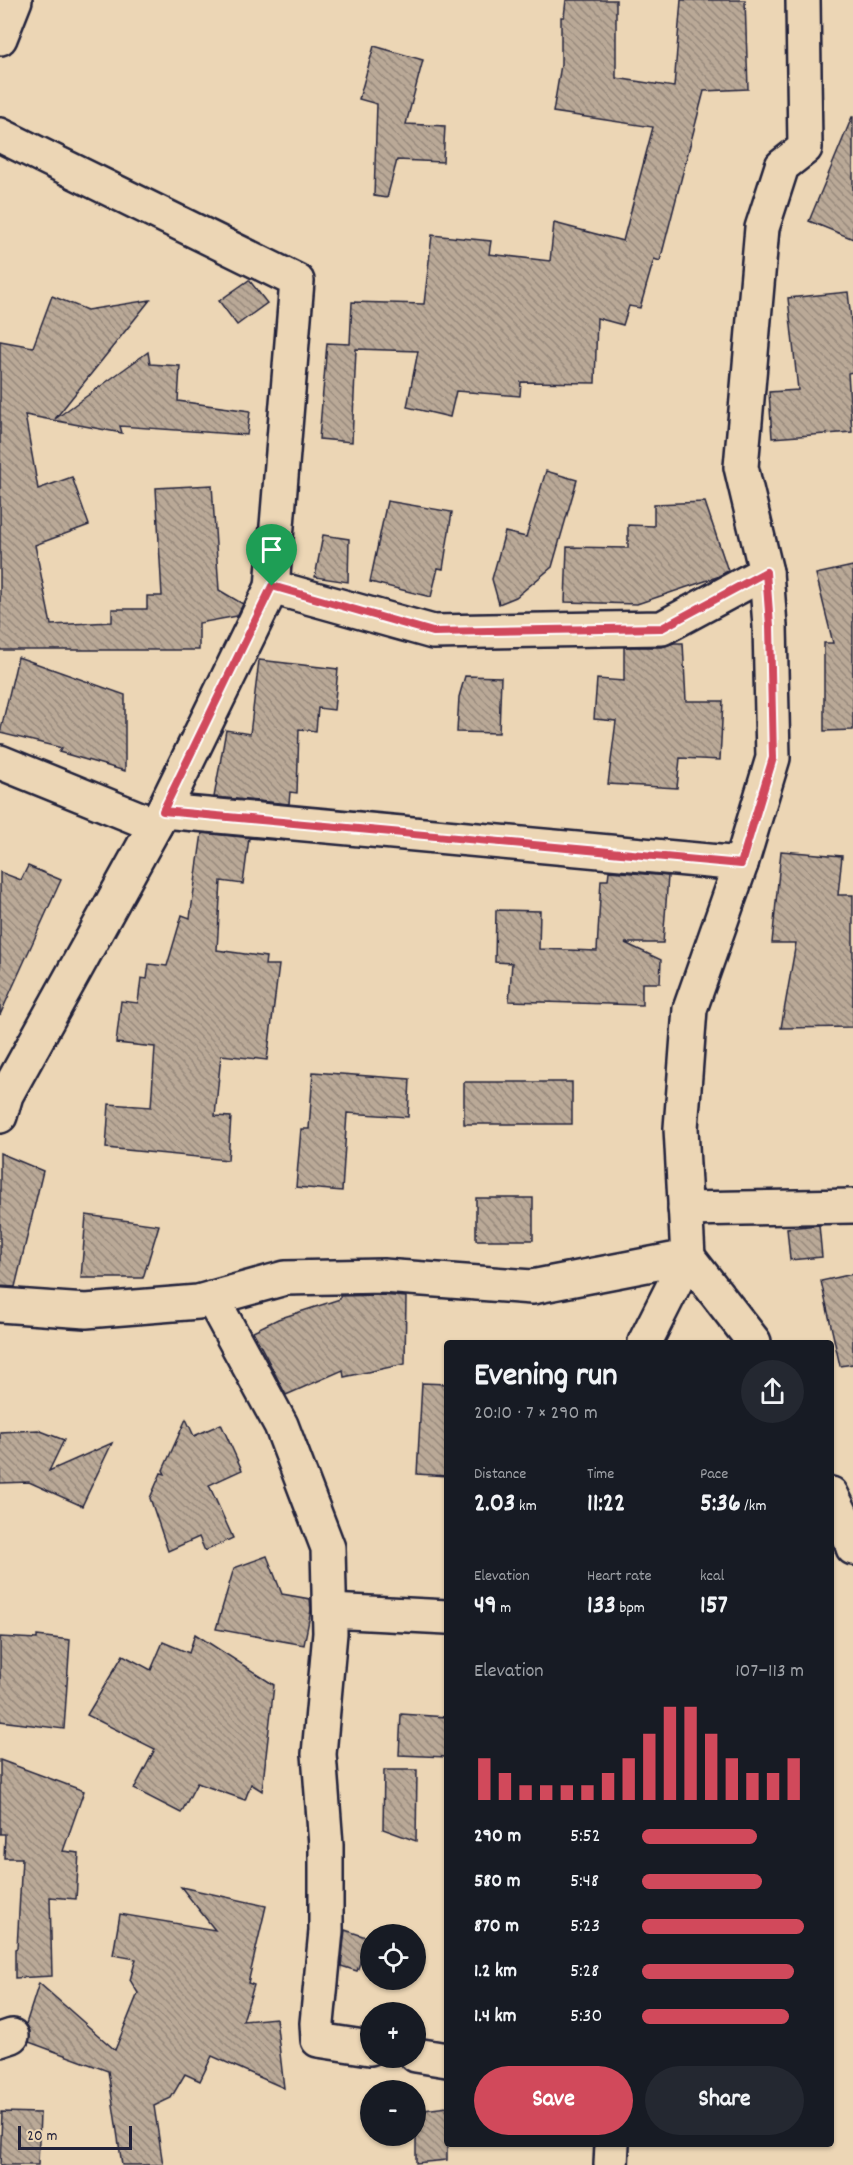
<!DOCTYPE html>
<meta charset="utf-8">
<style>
:root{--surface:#171b24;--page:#242831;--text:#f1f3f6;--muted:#9ea1a6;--accent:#d1495b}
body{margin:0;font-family:Dekko,sans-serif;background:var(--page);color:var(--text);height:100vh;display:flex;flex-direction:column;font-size:22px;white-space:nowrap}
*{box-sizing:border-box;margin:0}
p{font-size:20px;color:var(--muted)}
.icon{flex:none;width:33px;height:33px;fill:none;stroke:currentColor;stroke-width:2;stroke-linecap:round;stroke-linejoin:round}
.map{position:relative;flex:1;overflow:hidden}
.details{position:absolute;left:444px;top:1340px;width:390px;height:807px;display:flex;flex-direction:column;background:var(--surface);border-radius:6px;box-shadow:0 2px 4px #0004}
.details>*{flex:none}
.buttons{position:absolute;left:360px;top:1924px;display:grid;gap:12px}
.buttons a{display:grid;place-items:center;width:66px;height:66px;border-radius:50%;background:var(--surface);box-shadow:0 2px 4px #0004;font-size:30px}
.scale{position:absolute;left:18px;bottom:15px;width:114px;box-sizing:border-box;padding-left:6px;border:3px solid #22223b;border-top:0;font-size:16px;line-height:21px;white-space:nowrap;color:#22223b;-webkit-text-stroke:4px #ecd6b5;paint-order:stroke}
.pin{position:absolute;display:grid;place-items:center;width:51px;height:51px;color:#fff;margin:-62px -26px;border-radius:50% 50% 50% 0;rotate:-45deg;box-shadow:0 0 6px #0007}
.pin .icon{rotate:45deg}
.round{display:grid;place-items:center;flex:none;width:63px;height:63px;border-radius:32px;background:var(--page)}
.summary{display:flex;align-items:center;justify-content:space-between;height:102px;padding:0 30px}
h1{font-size:33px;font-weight:700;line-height:45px}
.stats{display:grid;grid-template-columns:repeat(3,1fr);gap:9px;height:102px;padding:6px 30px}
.stats div{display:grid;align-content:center}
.stats b{font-size:26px;font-weight:700}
.stats small{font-size:16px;font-weight:400}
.stats p{font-size:16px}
.chart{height:168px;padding:12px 30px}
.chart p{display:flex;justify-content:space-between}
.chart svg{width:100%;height:108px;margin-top:6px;stroke:var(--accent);stroke-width:6}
.primary-button{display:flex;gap:12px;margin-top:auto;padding:12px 30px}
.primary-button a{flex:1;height:69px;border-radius:36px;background:var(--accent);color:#fff;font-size:24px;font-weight:700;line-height:69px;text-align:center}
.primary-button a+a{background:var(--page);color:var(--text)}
ul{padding:0 30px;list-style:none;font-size:20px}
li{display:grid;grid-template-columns:96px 72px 1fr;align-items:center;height:45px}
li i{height:15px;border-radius:8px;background:var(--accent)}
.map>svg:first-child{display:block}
.building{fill:url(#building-back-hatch);stroke:#22223b;stroke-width:1.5}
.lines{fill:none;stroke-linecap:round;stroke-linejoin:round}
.minor-casing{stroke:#22223b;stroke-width:38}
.minor{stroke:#ecd6b5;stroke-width:33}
.route-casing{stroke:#fff;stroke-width:12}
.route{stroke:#d1495b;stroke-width:8}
</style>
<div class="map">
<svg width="853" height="2165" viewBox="0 0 853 2165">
<defs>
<pattern id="building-back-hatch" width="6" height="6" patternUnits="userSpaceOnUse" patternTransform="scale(1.5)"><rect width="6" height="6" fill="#baa997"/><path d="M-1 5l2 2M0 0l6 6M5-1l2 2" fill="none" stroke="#97897c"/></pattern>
</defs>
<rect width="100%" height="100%" fill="#ecd6b5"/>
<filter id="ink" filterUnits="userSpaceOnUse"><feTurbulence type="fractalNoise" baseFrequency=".0167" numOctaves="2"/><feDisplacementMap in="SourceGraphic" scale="12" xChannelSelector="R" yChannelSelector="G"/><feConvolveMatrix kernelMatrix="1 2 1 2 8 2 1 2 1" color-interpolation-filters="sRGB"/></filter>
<g filter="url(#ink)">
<g class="building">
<path d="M 566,0 L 616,0 L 616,78 L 674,87 L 681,0 L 745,0 L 748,89 L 704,91 L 660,261 L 654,259 L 640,308 L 629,306 L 623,325 L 597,318 L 595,383 L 521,382 L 520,396 L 456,391 L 450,417 L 407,407 L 418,351 L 356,349 L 352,442 L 319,439 L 327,343 L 350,344 L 352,302 L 424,304 L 432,235 L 491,241 L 489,254 L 550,261 L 554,223 L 623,241 L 653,127 L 553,112 L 561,65 L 561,17 L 564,17 Z"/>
<path d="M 374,46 L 423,60 L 406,124 L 445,126 L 443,162 L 397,160 L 387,198 L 374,196 L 377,104 L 359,99 Z"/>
<path d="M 852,117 L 853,117 L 853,239 L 809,221 Z"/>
<path d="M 249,280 L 267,303 L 237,325 L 219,301 Z"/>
<path d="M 848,292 L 853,338 L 853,372 L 848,373 L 852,432 L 772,438 L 769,392 L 798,390 L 788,298 Z"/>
<path d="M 52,296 L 87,310 L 150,300 L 55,419 L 148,352 L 150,364 L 180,366 L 178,401 L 250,411 L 247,435 L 120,426 L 122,433 L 25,415 L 38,489 L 72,477 L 89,525 L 35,545 L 51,625 L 112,622 L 112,609 L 147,609 L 147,596 L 162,596 L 156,488 L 212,485 L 219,590 L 243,604 L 237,616 L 199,623 L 199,650 L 0,650 L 0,341 L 33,347 Z"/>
<path d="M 546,471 L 577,480 L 552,567 L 516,597 L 499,604 L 492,579 L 505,532 L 526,537 Z"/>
<path d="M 387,501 L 452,512 L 443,569 L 438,568 L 431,597 L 370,582 Z"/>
<path d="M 705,502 L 728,571 L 717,577 L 637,604 L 565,602 L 567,547 L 628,548 L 628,525 L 654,526 L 654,504 Z"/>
<path d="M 323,535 L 349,539 L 348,582 L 315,577 Z"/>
<path d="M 853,566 L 853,730 L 824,731 L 824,643 L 833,643 L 816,574 Z"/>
<path d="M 674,643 L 683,643 L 686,701 L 723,701 L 720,760 L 680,758 L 677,788 L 608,784 L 616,721 L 594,719 L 597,679 L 624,681 L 624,647 L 662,647 Z"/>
<path d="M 18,657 L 125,695 L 125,771 L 59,752 L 62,748 L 0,733 Z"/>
<path d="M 259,660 L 338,669 L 334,710 L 318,708 L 316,731 L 299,729 L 297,793 L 290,792 L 289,804 L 214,797 L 226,730 L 250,734 Z"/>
<path d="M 465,676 L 501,677 L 499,733 L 457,732 L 459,697 Z"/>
<path d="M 202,833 L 285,841 L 249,838 L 243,884 L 221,881 L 217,950 L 266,957 L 265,965 L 279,965 L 267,1060 L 221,1055 L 215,1116 L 231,1117 L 228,1160 L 106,1148 L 109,1104 L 151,1107 L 155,1047 L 116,1043 L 121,1001 L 138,1003 L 141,978 L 147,979 L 149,964 L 167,966 L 182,915 L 190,918 Z"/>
<path d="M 781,851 L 842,856 L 838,895 L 853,895 L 853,1027 L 781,1028 L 796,943 L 772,943 Z"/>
<path d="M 28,866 L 61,880 L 0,1015 L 0,872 L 21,880 Z"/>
<path d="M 609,871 L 668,876 L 663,943 L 625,943 L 661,960 L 660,983 L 642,983 L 642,1005 L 509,1001 L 512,963 L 495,962 L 496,910 L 540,911 L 539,949 L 597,951 L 601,880 L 608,880 Z"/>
<path d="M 313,1072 L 410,1079 L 408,1117 L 347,1113 L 342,1191 L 296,1187 L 301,1129 L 309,1129 Z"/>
<rect x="464" y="1082" width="108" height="42"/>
<path d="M 0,1153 L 43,1171 L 15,1287 L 0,1286 Z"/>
<rect x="476" y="1198" width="57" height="42"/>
<path d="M 86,1215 L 159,1225 L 143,1278 L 81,1278 Z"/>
<path d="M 819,1225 L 822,1257 L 790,1260 L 787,1228 Z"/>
<path d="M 853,1274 L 853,1364 L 840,1366 L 821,1281 Z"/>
<path d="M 382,1295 L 406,1297 L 405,1364 L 344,1377 L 343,1370 L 286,1395 L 253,1331 L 278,1319 L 340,1299 L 340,1296 Z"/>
<path d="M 422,1383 L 447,1384 L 447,1476 L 417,1474 Z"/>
<path d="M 186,1419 L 194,1436 L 221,1424 L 242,1470 L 209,1485 L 233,1538 L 205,1551 L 199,1537 L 168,1551 L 150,1498 L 161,1473 L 165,1474 L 163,1470 Z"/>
<path d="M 38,1430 L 64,1440 L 49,1471 L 112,1443 L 82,1506 L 29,1482 L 0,1483 L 0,1432 Z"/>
<path d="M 267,1556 L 282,1594 L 310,1599 L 311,1610 L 304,1645 L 216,1629 L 234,1568 Z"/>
<path d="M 195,1634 L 274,1685 L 262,1791 L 251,1784 L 245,1800 L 197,1783 L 181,1813 L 134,1789 L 155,1749 L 87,1715 L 123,1655 L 151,1670 L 163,1642 L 189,1653 Z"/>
<path d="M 37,1636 L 70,1640 L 64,1729 L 0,1721 L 0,1637 L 37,1639 Z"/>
<path d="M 401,1714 L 447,1717 L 447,1757 L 399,1755 Z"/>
<path d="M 0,1760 L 84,1791 L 63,1851 L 79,1853 L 76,1899 L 50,1897 L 52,1976 L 15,1978 L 15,1949 L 17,1948 L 22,1858 L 4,1858 L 5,1834 L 0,1834 Z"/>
<path d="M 384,1770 L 417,1770 L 416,1841 L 383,1829 Z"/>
<path d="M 181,1887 L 266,1906 L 248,1983 L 254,1985 L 243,2021 L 276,2018 L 284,2088 L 212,2056 L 200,2081 L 185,2074 L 171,2098 L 154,2106 L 163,2165 L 122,2165 L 108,2071 L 29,2042 L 30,2031 L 26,2024 L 39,1983 L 115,2050 L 138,1993 L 130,1980 L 136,1959 L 113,1955 L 120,1914 L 215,1930 Z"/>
<path d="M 345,1930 L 369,1938 L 357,1971 L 341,1966 Z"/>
<path d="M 447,2107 L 447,2160 L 416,2163 L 416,2111 Z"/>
<path d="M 2,2112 L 40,2113 L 38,2165 L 0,2165 Z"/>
</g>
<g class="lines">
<g class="minor-casing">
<g id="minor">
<path d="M 0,38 L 15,0"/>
<path d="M 0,135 L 297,281 L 272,587 L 163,811 L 6,1095 L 0,1116"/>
<path d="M 272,587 L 433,632 L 662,628 L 766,572"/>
<path d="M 0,762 L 155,825"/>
<path d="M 163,811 L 741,864"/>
<path d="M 685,1209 L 853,1206"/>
<path d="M 688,1257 L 754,1342"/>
<path d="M 212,1298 L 281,1425 L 328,1548 L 330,1633 L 319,1754 L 326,1845 L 326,1931 L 317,2023 L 318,2040 L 370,2048"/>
<path d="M 0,1305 L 86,1311 L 198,1302 L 285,1278 L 383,1276 L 532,1287 L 688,1257"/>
<path d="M 645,1342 L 688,1257 L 681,1128 L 690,1009 L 741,864 L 773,758 L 770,626 L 766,572 L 741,467 L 762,228 L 782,166 L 805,148 L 803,0"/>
<path d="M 831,1494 L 845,1522 L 853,1548"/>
<path d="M 330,1611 L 447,1617"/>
<path d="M 0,2040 L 12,2036"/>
<path d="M 416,2055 L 447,2060"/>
<path d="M 611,2165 L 612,2144"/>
</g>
</g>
<use href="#minor" class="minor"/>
</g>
</g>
<g class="lines" filter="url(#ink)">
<g class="route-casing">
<path id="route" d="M 766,572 L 770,626 L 773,758 L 741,864 L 163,811 L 272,586 L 433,632 L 662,628 Z"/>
</g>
<use href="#route" class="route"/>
</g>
</svg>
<div class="buttons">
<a><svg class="icon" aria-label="locate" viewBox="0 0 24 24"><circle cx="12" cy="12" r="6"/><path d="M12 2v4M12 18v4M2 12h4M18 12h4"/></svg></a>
<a>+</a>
<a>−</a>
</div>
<div class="scale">20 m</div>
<div class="pin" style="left:272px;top:586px;background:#1e9e55"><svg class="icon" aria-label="arrive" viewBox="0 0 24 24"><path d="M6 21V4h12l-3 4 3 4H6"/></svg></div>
<section class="details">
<div class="summary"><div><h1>Evening run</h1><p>20:10 · 7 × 290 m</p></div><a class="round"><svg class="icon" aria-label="share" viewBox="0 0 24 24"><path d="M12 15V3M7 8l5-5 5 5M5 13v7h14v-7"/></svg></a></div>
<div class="stats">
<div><p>Distance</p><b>2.03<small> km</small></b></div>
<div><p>Time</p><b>11:22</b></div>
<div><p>Pace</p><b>5:36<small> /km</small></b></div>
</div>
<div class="stats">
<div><p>Elevation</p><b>49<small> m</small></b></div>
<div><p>Heart rate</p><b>133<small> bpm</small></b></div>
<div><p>kcal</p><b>157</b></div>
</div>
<div class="chart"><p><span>Elevation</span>107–113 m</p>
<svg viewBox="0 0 160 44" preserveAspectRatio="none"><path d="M5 44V27M15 44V33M25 44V38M35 44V38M45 44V38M55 44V38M65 44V33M75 44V27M85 44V17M95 44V6M105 44V6M115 44V17M125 44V27M135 44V33M145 44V33M155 44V27"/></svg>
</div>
<ul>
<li><b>290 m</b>5:52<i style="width:71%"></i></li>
<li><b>580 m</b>5:48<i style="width:74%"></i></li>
<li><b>870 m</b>5:23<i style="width:100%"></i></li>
<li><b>1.2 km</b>5:28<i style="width:94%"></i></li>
<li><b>1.4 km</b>5:30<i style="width:91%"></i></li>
</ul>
<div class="primary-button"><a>Save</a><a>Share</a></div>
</section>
</div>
